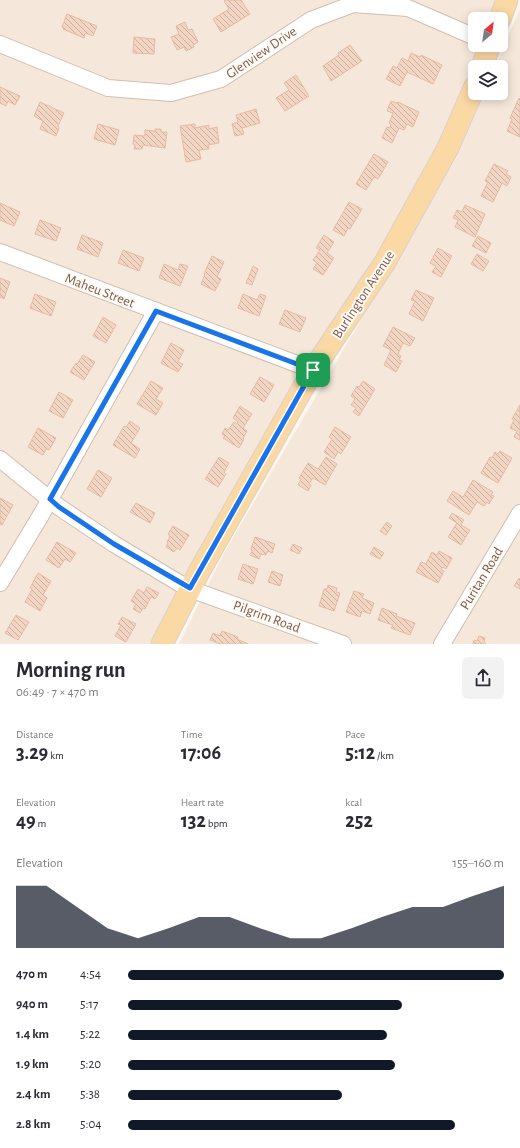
<!DOCTYPE html>
<meta charset="utf-8">
<style>
:root{--surface:#fff;--page:#f2f2f3;--text:#2b2b33;--muted:#7c7c81;--accent:#111827}
body{margin:0;font-family:"Alegreya Sans",sans-serif;background:var(--page);color:var(--text);height:100vh;display:flex;flex-direction:column;font-size:15px;white-space:nowrap}
*{box-sizing:border-box;margin:0}
p{font-size:13px;color:var(--muted)}
.icon{flex:none;width:22px;height:22px;fill:none;stroke:currentColor;stroke-width:2;stroke-linecap:round;stroke-linejoin:round}
.map{position:relative;height:644px;overflow:hidden}
.panel{display:flex;flex-direction:column;background:var(--surface);flex:1}
.panel>*{flex:none}
.needle{width:26px;rotate:29deg}
.tools{position:absolute;left:468px;top:12px;display:grid;gap:8px}
.tools a{display:grid;place-items:center;width:40px;height:40px;border-radius:6px;background:var(--surface);box-shadow:0 2px 10px #0003;font-size:20px}
.pin{position:absolute;display:grid;place-items:center;width:34px;height:34px;color:#fff;margin:-17px;border-radius:8px;box-shadow:0 2px 6px #0006}
.round{display:grid;place-items:center;flex:none;width:42px;height:42px;border-radius:6px;background:var(--page)}
.summary{display:flex;align-items:center;justify-content:space-between;height:68px;padding:0 16px}
h1{font-size:22px;font-weight:600;line-height:30px}
.stats{display:grid;grid-template-columns:repeat(3,1fr);gap:6px;height:68px;padding:4px 16px}
.stats div{display:grid;align-content:center}
.stats b{font-size:20px;font-weight:600}
.stats small{font-size:11px;font-weight:400}
.stats p{font-size:11px}
.chart{height:112px;padding:8px 16px}
.chart p{display:flex;justify-content:space-between}
.chart svg{width:100%;height:72px;margin-top:4px;fill:var(--accent);opacity:.7}
ul{padding:0 16px;list-style:none;font-size:13px}
li{display:grid;grid-template-columns:64px 48px 1fr;align-items:center;height:30px}
li i{height:10px;border-radius:5px;background:var(--accent)}
.map>svg:first-child{display:block}
.residential{fill:#f5e8da}
.building{fill:url(#building-back-hatch);stroke:#e6bba3}
.lines{fill:none;stroke-linecap:round;stroke-linejoin:round}
.minor-casing{stroke:#d1beb0;stroke-width:18}
.major-casing{stroke:#dad1cd;stroke-width:23}
.minor{stroke:#fff;stroke-width:16}
.major{stroke:#fbd9a5;stroke-width:21}
.route-casing{stroke:#fff;stroke-width:8}
.route{stroke:#1a73e8;stroke-width:5}
.labels{text-anchor:middle;stroke-width:4;stroke-linejoin:round;paint-order:stroke}
.street-label{font-size:14px;fill:#7a5c4d;stroke:#fffaf3}
</style>
<div class="map">
<svg width="520" height="644" viewBox="0 0 520 644">
<defs>
<pattern id="building-back-hatch" width="6" height="6" patternUnits="userSpaceOnUse"><rect width="6" height="6" fill="#f3d5c3"/><path d="M-1 5l2 2M0 0l6 6M5-1l2 2" fill="none" stroke="#cab0a1"/></pattern>
</defs>
<rect width="100%" height="100%" fill="#fdf6ec"/>
<g class="residential">
<path d="M 0,0 L 498,0 L 490,19 L 475,19 L 475,45 L 480,45 L 437,154 L 344,306 L 170,644 L 0,644 Z"/>
<path d="M 520,9 L 520,644 L 179,644 L 224,553 L 456,158 L 484,93 L 501,93 L 501,67 L 495,67 Z"/>
</g>
<g class="building">
<path d="M 225,0 L 241,0 L 250,14 L 221,32 L 213,19 L 229,9 L 224,1 Z"/>
<path d="M 67,14 L 97,26 L 93,36 L 85,33 L 84,38 L 63,29 L 64,28 L 62,27 Z"/>
<path d="M 185,22 L 188,30 L 192,29 L 198,42 L 193,45 L 194,47 L 186,51 L 184,47 L 177,50 L 171,37 L 179,34 L 176,26 Z"/>
<path d="M 134,37 L 155,39 L 154,54 L 133,53 Z"/>
<path d="M 350,45 L 362,61 L 331,81 L 323,66 L 339,55 L 338,53 Z"/>
<path d="M 411,53 L 420,57 L 421,55 L 442,65 L 433,84 L 407,72 L 400,86 L 386,79 L 393,66 L 397,68 L 402,58 L 408,61 Z"/>
<path d="M 296,75 L 309,96 L 285,111 L 276,98 L 289,90 L 284,83 Z"/>
<path d="M 0,87 L 20,96 L 15,105 L 8,101 L 6,106 L 0,103 Z"/>
<path d="M 519,98 L 520,99 L 520,137 L 507,131 L 512,119 L 510,118 Z"/>
<path d="M 391,101 L 397,103 L 398,102 L 419,112 L 413,127 L 407,124 L 404,130 L 399,128 L 392,143 L 382,138 L 387,127 L 390,128 L 391,124 L 389,123 L 393,113 L 387,111 Z"/>
<path d="M 40,102 L 64,113 L 58,126 L 59,128 L 56,136 L 40,129 L 43,121 L 34,116 Z"/>
<path d="M 256,109 L 260,123 L 242,128 L 244,134 L 235,136 L 232,124 L 238,122 L 236,115 Z"/>
<path d="M 98,124 L 119,130 L 115,145 L 94,139 Z"/>
<path d="M 195,124 L 195,128 L 209,125 L 209,129 L 217,127 L 219,143 L 208,145 L 209,149 L 199,150 L 201,159 L 186,162 L 180,126 Z"/>
<path d="M 155,129 L 161,129 L 161,132 L 167,132 L 165,148 L 143,145 L 142,149 L 134,149 L 135,145 L 133,144 L 134,135 L 145,136 L 145,130 L 155,131 Z"/>
<path d="M 374,154 L 388,162 L 378,179 L 374,177 L 366,190 L 356,184 Z"/>
<path d="M 494,164 L 508,171 L 506,174 L 511,177 L 507,186 L 502,183 L 493,202 L 481,196 L 488,182 L 485,181 Z"/>
<path d="M 349,202 L 362,209 L 350,229 L 348,228 L 344,236 L 333,230 Z"/>
<path d="M 0,203 L 20,212 L 14,226 L 0,220 Z"/>
<path d="M 465,205 L 485,214 L 475,237 L 455,227 L 458,220 L 453,218 L 457,210 L 462,212 Z"/>
<path d="M 40,220 L 61,228 L 56,241 L 35,234 Z"/>
<path d="M 82,235 L 103,243 L 98,257 L 77,249 Z"/>
<path d="M 324,235 L 334,242 L 327,253 L 334,258 L 323,275 L 313,269 L 317,263 L 313,260 L 320,250 L 316,248 Z"/>
<path d="M 478,236 L 491,243 L 486,253 L 472,246 Z"/>
<path d="M 438,248 L 452,256 L 441,277 L 432,272 L 436,266 L 430,263 Z"/>
<path d="M 123,250 L 144,258 L 139,271 L 118,263 Z"/>
<path d="M 477,254 L 489,261 L 483,271 L 471,264 Z"/>
<path d="M 212,256 L 224,262 L 217,277 L 221,279 L 215,291 L 201,284 L 205,274 L 204,274 Z"/>
<path d="M 164,264 L 178,270 L 180,264 L 188,266 L 180,286 L 159,278 Z"/>
<path d="M 253,266 L 258,269 L 252,285 L 246,283 Z"/>
<path d="M 0,278 L 10,282 L 4,299 L 0,297 Z"/>
<path d="M 416,290 L 434,298 L 423,321 L 409,314 L 415,301 L 411,300 Z"/>
<path d="M 35,294 L 56,302 L 51,316 L 30,308 Z"/>
<path d="M 243,294 L 257,300 L 260,294 L 266,296 L 259,316 L 238,308 Z"/>
<path d="M 285,310 L 306,318 L 300,332 L 279,324 Z"/>
<path d="M 103,317 L 116,325 L 106,343 L 93,336 Z"/>
<path d="M 393,327 L 415,338 L 410,346 L 403,343 L 398,354 L 401,356 L 399,360 L 402,361 L 396,372 L 384,365 L 391,350 L 383,346 Z"/>
<path d="M 171,343 L 184,350 L 178,362 L 183,364 L 178,372 L 161,363 Z"/>
<path d="M 83,355 L 95,362 L 84,380 L 70,372 L 76,363 L 77,364 Z"/>
<path d="M 260,377 L 274,385 L 264,402 L 250,394 Z"/>
<path d="M 151,381 L 163,388 L 156,399 L 163,403 L 156,415 L 137,404 Z"/>
<path d="M 363,381 L 375,389 L 359,416 L 353,412 L 356,408 L 351,405 L 355,399 L 351,396 L 357,386 L 359,387 Z"/>
<path d="M 59,392 L 73,400 L 63,418 L 49,411 Z"/>
<path d="M 520,405 L 520,440 L 514,437 L 517,431 L 510,428 L 514,420 L 512,419 Z"/>
<path d="M 240,406 L 252,414 L 243,428 L 247,431 L 243,438 L 244,439 L 239,448 L 223,438 L 225,436 L 222,434 L 225,428 L 228,430 L 234,422 L 237,424 L 238,422 L 233,418 Z"/>
<path d="M 130,421 L 140,428 L 131,443 L 140,449 L 135,458 L 113,445 L 124,426 L 126,427 Z"/>
<path d="M 335,427 L 351,437 L 341,454 L 338,452 L 334,459 L 324,452 L 332,439 L 329,437 Z"/>
<path d="M 38,428 L 56,438 L 49,450 L 46,449 L 43,455 L 28,447 Z"/>
<path d="M 500,451 L 512,458 L 498,483 L 481,473 L 490,457 L 492,458 L 495,452 L 498,454 Z"/>
<path d="M 219,457 L 229,463 L 224,472 L 226,474 L 218,487 L 205,479 Z"/>
<path d="M 326,457 L 337,464 L 325,485 L 313,478 L 309,484 L 311,485 L 308,491 L 298,485 L 301,479 L 299,478 L 308,463 L 318,469 Z"/>
<path d="M 98,470 L 112,478 L 101,497 L 87,489 Z"/>
<path d="M 473,480 L 493,492 L 491,495 L 494,496 L 489,504 L 487,502 L 484,506 L 477,502 L 469,515 L 447,501 L 453,491 L 463,497 Z"/>
<path d="M 0,498 L 13,505 L 2,525 L 0,524 Z"/>
<path d="M 136,503 L 155,513 L 150,523 L 130,512 Z"/>
<path d="M 452,513 L 464,520 L 461,525 L 470,530 L 461,545 L 448,537 L 457,523 L 449,518 Z"/>
<path d="M 387,522 L 392,526 L 386,535 L 380,531 Z"/>
<path d="M 173,526 L 189,535 L 180,550 L 177,548 L 174,552 L 166,547 L 168,543 L 167,542 L 170,536 L 168,534 Z"/>
<path d="M 255,537 L 275,544 L 272,553 L 268,551 L 266,555 L 261,554 L 259,559 L 250,555 L 252,551 L 251,549 Z"/>
<path d="M 57,542 L 76,553 L 70,562 L 65,559 L 59,568 L 46,560 Z"/>
<path d="M 293,544 L 302,548 L 299,554 L 290,550 Z"/>
<path d="M 374,547 L 384,553 L 380,559 L 370,554 Z"/>
<path d="M 439,551 L 452,558 L 446,569 L 443,567 L 441,570 L 444,571 L 438,583 L 416,572 L 421,562 L 426,564 L 432,552 L 437,555 Z"/>
<path d="M 243,564 L 258,569 L 253,584 L 238,579 Z"/>
<path d="M 272,571 L 283,575 L 280,586 L 268,582 Z"/>
<path d="M 38,573 L 51,581 L 43,595 L 47,598 L 40,611 L 25,602 L 32,589 L 30,588 Z"/>
<path d="M 519,578 L 520,579 L 520,589 L 514,586 Z"/>
<path d="M 328,585 L 337,588 L 336,592 L 340,593 L 334,611 L 319,606 L 324,589 L 327,589 Z"/>
<path d="M 147,587 L 159,593 L 155,599 L 151,597 L 145,609 L 143,608 L 140,613 L 133,609 L 136,604 L 131,601 L 138,589 L 144,593 Z"/>
<path d="M 354,591 L 364,594 L 362,598 L 374,603 L 370,614 L 362,611 L 360,617 L 346,612 Z"/>
<path d="M 382,608 L 397,614 L 396,616 L 415,623 L 410,635 L 391,628 L 393,625 L 378,620 Z"/>
<path d="M 16,615 L 29,622 L 18,640 L 5,633 Z"/>
<path d="M 122,617 L 136,624 L 126,642 L 115,636 L 121,625 L 118,624 Z"/>
<path d="M 222,631 L 238,637 L 237,639 L 248,644 L 220,644 L 210,640 L 213,633 L 220,636 Z"/>
<path d="M 479,636 L 485,638 L 484,643 L 486,644 L 473,644 L 474,640 L 477,641 Z"/>
</g>
<g class="lines">
<g class="minor-casing">
<g id="minor">
<path d="M 0,44 L 108,88 L 171,93 L 221,79 L 311,20 L 353,4 L 408,8 L 475,37"/>
<path d="M 0,252 L 313,370"/>
<path d="M 0,459 L 59,507 L 114,544 L 179,583 L 190,589 L 343,644"/>
<path d="M 0,583 L 41,515 L 156,311"/>
<path d="M 442,644 L 520,513"/>
</g>
</g>
<g class="major-casing">
<g id="major">
<path d="M 500,19 L 507,0"/>
<path d="M 482,67 L 490,45"/>
<path d="M 162,644 L 199,572 L 313,370 L 385,262 L 448,148 L 475,86"/>
</g>
</g>
<use href="#minor" class="minor"/>
<use href="#major" class="major"/>
</g>
<g class="lines">
<g class="route-casing">
<path id="route" d="M 156,311 L 313,370 L 190,588 L 114,544 L 59,507 L 50,499 Z"/>
</g>
<use href="#route" class="route"/>
</g>
<g class="labels">
<g class="street-label">
<text transform="translate(261 52) rotate(-34)" y="5">Glenview Drive</text>
<text transform="translate(100 290) rotate(21)" y="5">Maheu Street</text>
<text transform="translate(363 294) rotate(-57)" y="5">Burlington Avenue</text>
<text transform="translate(481 578) rotate(-59)" y="5">Puritan Road</text>
<text transform="translate(267 616) rotate(20)" y="5">Pilgrim Road</text>
</g>
</g>
</svg>
<div class="tools">
<a><svg class="needle" viewBox="-14 -14 28 28"><path d="M0-13l5 13h-10z" fill="#e53935"/><path d="M0 13l5-13h-10z" fill="#7c7c81"/></svg></a>
<a><svg class="icon" aria-label="layers" viewBox="0 0 24 24"><path d="M12 4l9 5-9 5-9-5zM3 14l9 5 9-5"/></svg></a>
</div>
<div class="pin" style="left:313px;top:370px;background:#1e9e55"><svg class="icon" aria-label="arrive" viewBox="0 0 24 24"><path d="M6 21V4h12l-3 4 3 4H6"/></svg></div>
</div>
<section class="panel">
<div class="summary"><div><h1>Morning run</h1><p>06:49 · 7 × 470 m</p></div><a class="round"><svg class="icon" aria-label="share" viewBox="0 0 24 24"><path d="M12 15V3M7 8l5-5 5 5M5 13v7h14v-7"/></svg></a></div>
<div class="stats">
<div><p>Distance</p><b>3.29<small> km</small></b></div>
<div><p>Time</p><b>17:06</b></div>
<div><p>Pace</p><b>5:12<small> /km</small></b></div>
</div>
<div class="stats">
<div><p>Elevation</p><b>49<small> m</small></b></div>
<div><p>Heart rate</p><b>132<small> bpm</small></b></div>
<div><p>kcal</p><b>252</b></div>
</div>
<div class="chart"><p><span>Elevation</span>155–160 m</p>
<svg viewBox="0 0 160 44" preserveAspectRatio="none"><path d="M0 44V6L10 6L20 19L30 32L40 38L50 32L60 25L70 25L80 32L90 38L100 38L110 32L120 25L130 19L140 19L150 12L160 6V44z"/></svg>
</div>
<ul>
<li><b>470 m</b>4:54<i style="width:100%"></i></li>
<li><b>940 m</b>5:17<i style="width:73%"></i></li>
<li><b>1.4 km</b>5:22<i style="width:69%"></i></li>
<li><b>1.9 km</b>5:20<i style="width:71%"></i></li>
<li><b>2.4 km</b>5:38<i style="width:57%"></i></li>
<li><b>2.8 km</b>5:04<i style="width:87%"></i></li>
</ul>
</section>
